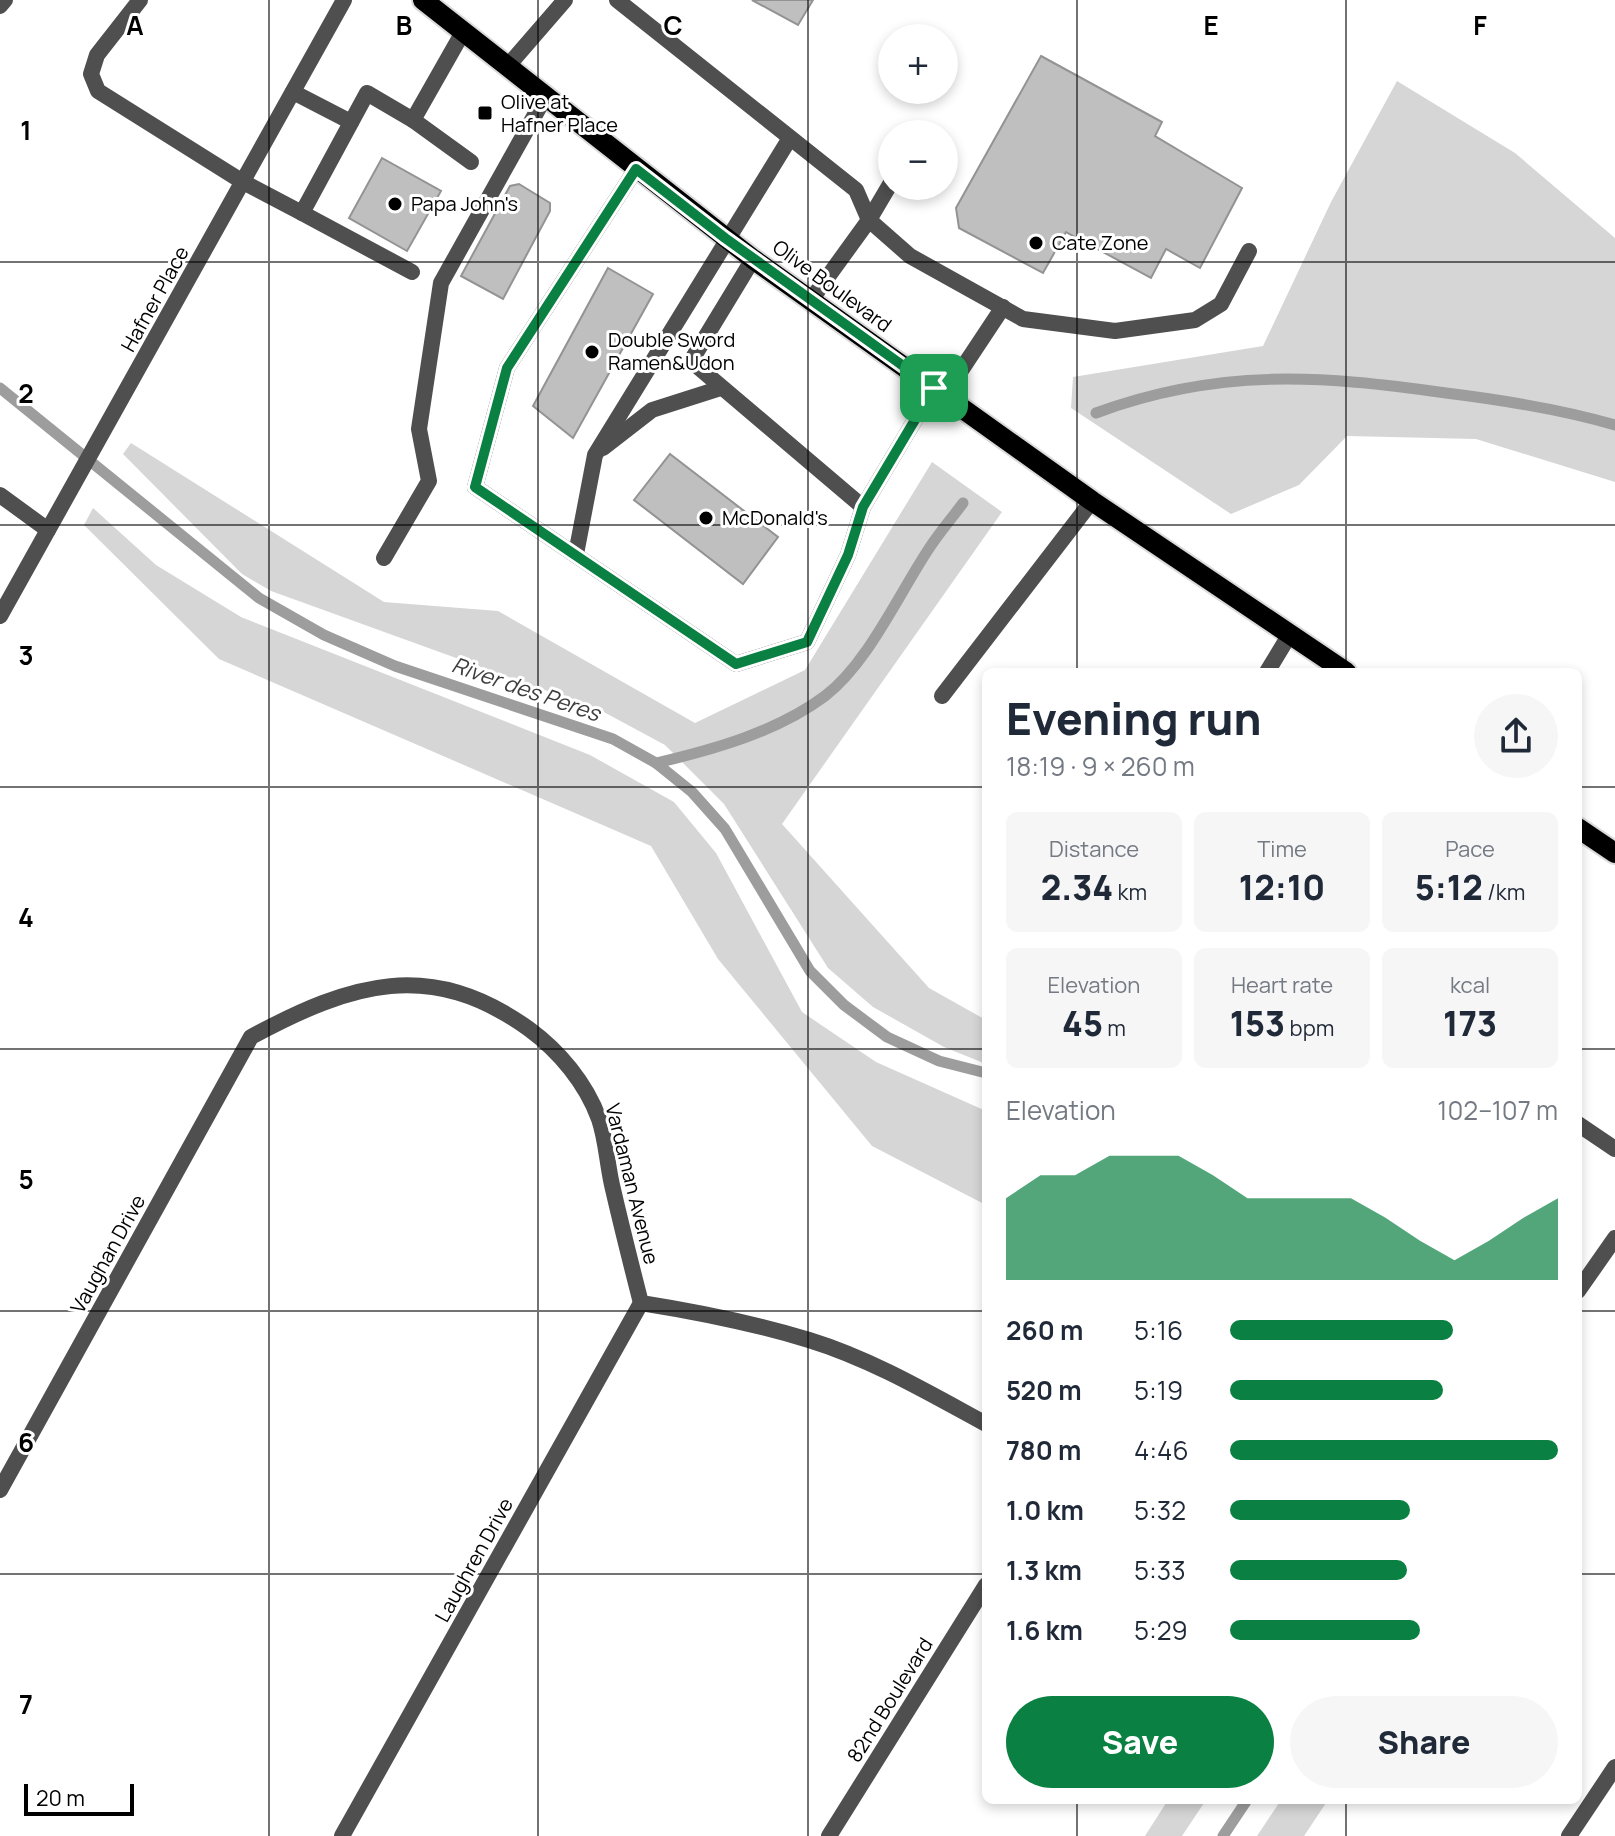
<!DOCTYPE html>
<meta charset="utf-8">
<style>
:root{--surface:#fff;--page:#f6f6f7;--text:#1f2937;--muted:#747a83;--accent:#0b8043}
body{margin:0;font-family:Manrope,sans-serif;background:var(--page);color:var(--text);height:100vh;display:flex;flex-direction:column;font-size:30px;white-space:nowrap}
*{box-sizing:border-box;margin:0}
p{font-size:26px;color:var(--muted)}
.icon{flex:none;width:44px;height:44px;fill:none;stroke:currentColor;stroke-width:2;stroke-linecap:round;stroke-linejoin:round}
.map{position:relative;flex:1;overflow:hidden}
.side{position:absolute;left:982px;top:668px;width:600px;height:1136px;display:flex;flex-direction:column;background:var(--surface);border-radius:12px;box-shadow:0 4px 12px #0003}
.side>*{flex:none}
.controls{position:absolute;left:878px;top:24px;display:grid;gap:16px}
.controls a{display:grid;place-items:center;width:80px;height:80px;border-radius:50%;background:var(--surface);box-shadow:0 4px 12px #0003;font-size:40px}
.scale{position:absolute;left:24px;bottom:20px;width:110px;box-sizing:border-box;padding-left:8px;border:4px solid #000;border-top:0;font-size:22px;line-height:28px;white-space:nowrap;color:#000;-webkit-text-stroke:6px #fff;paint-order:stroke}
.pin{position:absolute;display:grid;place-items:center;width:68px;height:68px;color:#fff;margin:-34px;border-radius:16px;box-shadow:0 4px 12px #0006}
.round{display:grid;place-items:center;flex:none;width:84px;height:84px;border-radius:42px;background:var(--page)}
.summary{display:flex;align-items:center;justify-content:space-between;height:136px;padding:0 24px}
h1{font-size:44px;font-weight:800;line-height:60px}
.metrics{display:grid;grid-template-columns:repeat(3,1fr);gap:12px;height:136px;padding:8px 24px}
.metrics div{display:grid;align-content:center;border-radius:12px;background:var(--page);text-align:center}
.metrics b{font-size:34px;font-weight:800}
.metrics small{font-size:22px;font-weight:400}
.metrics p{font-size:22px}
.chart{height:224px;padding:16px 24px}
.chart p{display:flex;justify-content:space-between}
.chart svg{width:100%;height:144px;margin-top:8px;fill:var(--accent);opacity:.7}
.cta{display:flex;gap:16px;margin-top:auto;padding:16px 24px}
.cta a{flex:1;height:92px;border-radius:48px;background:var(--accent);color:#fff;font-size:32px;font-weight:800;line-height:92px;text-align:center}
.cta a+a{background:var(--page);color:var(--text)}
ul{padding:0 24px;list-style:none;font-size:26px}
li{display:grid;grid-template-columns:128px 96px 1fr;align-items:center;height:60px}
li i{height:20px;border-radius:10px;background:var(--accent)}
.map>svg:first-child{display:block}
.green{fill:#d6d6d6}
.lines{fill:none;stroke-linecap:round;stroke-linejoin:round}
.stream{stroke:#9d9d9d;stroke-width:11}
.building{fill:#bfbfbf;stroke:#939393;stroke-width:2}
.primary-casing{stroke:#dbdbdb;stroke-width:24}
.service{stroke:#4f4f4f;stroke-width:16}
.minor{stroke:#4f4f4f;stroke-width:16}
.primary{stroke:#000;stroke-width:20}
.route-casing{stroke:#fff;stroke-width:16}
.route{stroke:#0b8043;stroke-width:10}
.grid{fill:none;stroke:#000;stroke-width:2;stroke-opacity:0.55}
.poi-dot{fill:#000;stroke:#fff;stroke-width:3}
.labels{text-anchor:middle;stroke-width:6;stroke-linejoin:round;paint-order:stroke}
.poi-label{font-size:20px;fill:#000;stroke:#fff;text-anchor:start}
.street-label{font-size:20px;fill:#000;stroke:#fff}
.water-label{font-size:22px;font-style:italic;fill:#3e3e3e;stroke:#fff}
.grid-label{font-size:26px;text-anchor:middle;font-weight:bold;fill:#000;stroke:#fff;stroke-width:6;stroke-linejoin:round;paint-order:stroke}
</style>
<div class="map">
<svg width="1615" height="1836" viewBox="0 0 1615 1836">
<rect width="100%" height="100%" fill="#fff"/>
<g class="green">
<path d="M 1397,81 L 1515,153 L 1615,238 L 1615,482 L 1476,439 L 1347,436 L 1299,485 L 1231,514 L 1071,408 L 1073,377 L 1263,346 L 1331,202 Z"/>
<path d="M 131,443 L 384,602 L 498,611 L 695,723 L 805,670 L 932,462 L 1002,512 L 782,824 L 929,988 L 986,1020 L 986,1064 L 944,1047 L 873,1007 L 828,968 L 724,804 L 665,745 L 600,710 L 271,591 L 242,574 L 123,454 Z"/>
<path d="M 93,508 L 156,565 L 241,617 L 590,755 L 674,802 L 716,853 L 802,1012 L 876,1062 L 986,1111 L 986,1205 L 872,1146 L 718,959 L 651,846 L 219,659 L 84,525 Z"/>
<path d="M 1168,1800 L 1206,1800 L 1182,1836 L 1145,1836 Z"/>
<path d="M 1281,1800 L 1328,1800 L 1304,1836 L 1257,1836 Z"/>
</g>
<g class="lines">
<g class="stream">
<path d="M 0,388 L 259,598 L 324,635 L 395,666 L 613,739 L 656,763 L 692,792 L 725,829 L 810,971 L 844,1005 L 887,1037 L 939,1061 L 986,1073"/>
<path d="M 1096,413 C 1217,368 1321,375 1446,393 C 1503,400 1560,409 1615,425"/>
<path d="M 656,763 C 712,750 777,732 825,696 C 869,662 899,593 930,547 C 940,532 952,518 963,503"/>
<path d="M 1223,1836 L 1247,1800"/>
</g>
</g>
<g class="building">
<path d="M 752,0 L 813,0 L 798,25 Z"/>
<path d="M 1041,56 L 1162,122 L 1155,136 L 1242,188 L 1200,268 L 1166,249 L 1151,278 L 1066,232 L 1043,273 L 959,228 L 956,208 Z"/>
<path d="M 382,158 L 441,191 L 407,251 L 349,218 Z"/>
<path d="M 519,184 L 550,203 L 550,211 L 503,299 L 461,276 L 510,186 Z"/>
<path d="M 608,268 L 653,294 L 573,438 L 533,406 Z"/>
<path d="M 670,454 L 778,537 L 743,584 L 634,500 Z"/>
</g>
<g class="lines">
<g class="primary-casing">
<g id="primary">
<path d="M 423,0 L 753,259 L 1092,501 L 1346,672"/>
<path d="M 1578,828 L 1615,853"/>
</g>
</g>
<g class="service">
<path d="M 140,0 L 97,55 L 91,74 L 98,91 L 243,182 L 302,213 L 367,93 L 413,120 L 463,32"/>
<path d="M 617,0 L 856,190 L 869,220 L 910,256 L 1023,319 L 1115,331 L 1195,320 L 1221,304 L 1249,251"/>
<path d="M 0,6 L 5,0"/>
<path d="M 507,67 L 565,0"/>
<path d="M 293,92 L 351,122"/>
<path d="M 413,120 L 471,162"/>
<path d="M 919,134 L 920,132"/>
<path d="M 636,169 L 507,368 L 475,487 L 736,664 L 807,642 L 848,555 L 863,507 L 934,388"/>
<path d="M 302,213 L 412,272"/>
<path d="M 753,259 L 691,361 L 863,507"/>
<path d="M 811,300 L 869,220 L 892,181"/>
<path d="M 944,396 L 1003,307"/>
<path d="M 603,448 L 652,410 L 721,388"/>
<path d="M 576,554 L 595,455 L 790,138"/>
<path d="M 384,558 L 429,481 L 419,429 L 441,283 L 545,97"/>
<path d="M 1267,672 L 1290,634"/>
<path d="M 942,696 L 1092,501"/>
<path d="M 1578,1124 L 1615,1149"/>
<path d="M 1578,1291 L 1615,1238"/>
</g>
<g class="minor">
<path d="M 0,495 L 48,530"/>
<path d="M 0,616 L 344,0"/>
<path d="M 0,1490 L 251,1037 C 351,983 430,958 529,1029 C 559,1051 586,1083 599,1119 C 606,1139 607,1163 612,1185 C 621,1224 631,1264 641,1303 C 698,1312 753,1323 809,1340 C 871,1359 929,1393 986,1424"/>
<path d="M 342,1836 L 641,1303"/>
<path d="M 829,1836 L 986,1585"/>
<path d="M 1569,1836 L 1615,1767"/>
</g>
<use href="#primary" class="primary"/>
</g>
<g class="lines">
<g class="route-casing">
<path id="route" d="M 636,169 L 725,238 L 934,388 L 863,507 L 848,555 L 807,642 L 736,664 L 475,487 L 507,368 Z"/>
</g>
<use href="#route" class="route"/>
</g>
<path class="grid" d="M 269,0 L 269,1836M 538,0 L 538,1836M 808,0 L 808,1836M 1077,0 L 1077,672M 1346,0 L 1346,672M 0,262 L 1615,262M 0,525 L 1615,525M 0,787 L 986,787M 1578,787 L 1615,787M 0,1049 L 986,1049M 1578,1049 L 1615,1049M 0,1311 L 986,1311M 1578,1311 L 1615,1311M 0,1574 L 986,1574M 1578,1574 L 1615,1574M 1077,1800 L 1077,1836M 1346,1800 L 1346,1836"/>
<g class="poi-dot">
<rect x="477" y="105" width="16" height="16" rx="4"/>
<circle cx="395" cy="204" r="8"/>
<circle cx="1036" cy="243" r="8"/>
<circle cx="592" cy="352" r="8"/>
<circle cx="706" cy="518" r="8"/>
</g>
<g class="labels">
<g class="poi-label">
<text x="501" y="109">Olive at<tspan x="501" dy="23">Hafner Place</tspan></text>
<text x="411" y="211">Papa John's</text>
<text x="1052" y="250">Cate Zone</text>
<text x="608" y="347">Double Sword<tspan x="608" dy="23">Ramen&amp;Udon</tspan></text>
<text x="722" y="525">McDonald's</text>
</g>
<g class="street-label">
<text transform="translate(832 286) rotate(36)" y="7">Olive Boulevard</text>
<text transform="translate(155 299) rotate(-61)" y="7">Hafner Place</text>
<text transform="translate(632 1184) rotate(76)" y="7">Vardaman Avenue</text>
<text transform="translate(108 1254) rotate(-61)" y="7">Vaughan Drive</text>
<text transform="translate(474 1560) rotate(-61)" y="7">Laughren Drive</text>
<text transform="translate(890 1700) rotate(-58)" y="7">82nd Boulevard</text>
</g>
<g class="water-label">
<text transform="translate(526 689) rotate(19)" y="8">River des Peres</text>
</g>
</g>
<g class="grid-label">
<text x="135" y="35">A</text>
<text x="404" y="35">B</text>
<text x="673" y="35">C</text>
<text x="1211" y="35">E</text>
<text x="1480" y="35">F</text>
<text x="26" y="140">1</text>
<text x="26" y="403">2</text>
<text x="26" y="665">3</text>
<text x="26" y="927">4</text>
<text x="26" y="1189">5</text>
<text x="26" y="1452">6</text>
<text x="26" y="1714">7</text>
</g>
</svg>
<div class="controls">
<a>+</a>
<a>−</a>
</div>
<div class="scale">20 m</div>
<div class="pin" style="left:934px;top:388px;background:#1e9e55"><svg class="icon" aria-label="arrive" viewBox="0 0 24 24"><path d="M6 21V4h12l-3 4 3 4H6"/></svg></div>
<section class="side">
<div class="summary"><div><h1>Evening run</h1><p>18:19 · 9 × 260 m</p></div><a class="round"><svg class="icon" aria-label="share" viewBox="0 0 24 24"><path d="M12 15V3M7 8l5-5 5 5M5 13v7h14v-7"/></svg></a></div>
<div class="metrics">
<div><p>Distance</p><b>2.34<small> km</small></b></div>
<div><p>Time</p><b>12:10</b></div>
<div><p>Pace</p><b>5:12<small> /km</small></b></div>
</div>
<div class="metrics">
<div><p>Elevation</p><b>45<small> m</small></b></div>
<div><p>Heart rate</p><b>153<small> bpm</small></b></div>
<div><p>kcal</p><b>173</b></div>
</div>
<div class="chart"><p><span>Elevation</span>102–107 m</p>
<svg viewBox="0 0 160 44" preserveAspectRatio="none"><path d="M0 44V19L10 12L20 12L30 6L40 6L50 6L60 12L70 19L80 19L90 19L100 19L110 25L120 32L130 38L140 32L150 25L160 19V44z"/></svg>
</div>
<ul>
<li><b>260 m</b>5:16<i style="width:68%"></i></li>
<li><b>520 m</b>5:19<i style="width:65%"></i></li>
<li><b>780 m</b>4:46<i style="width:100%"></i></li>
<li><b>1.0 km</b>5:32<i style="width:55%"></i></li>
<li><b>1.3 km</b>5:33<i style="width:54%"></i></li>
<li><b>1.6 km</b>5:29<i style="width:58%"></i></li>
</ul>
<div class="cta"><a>Save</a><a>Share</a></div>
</section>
</div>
